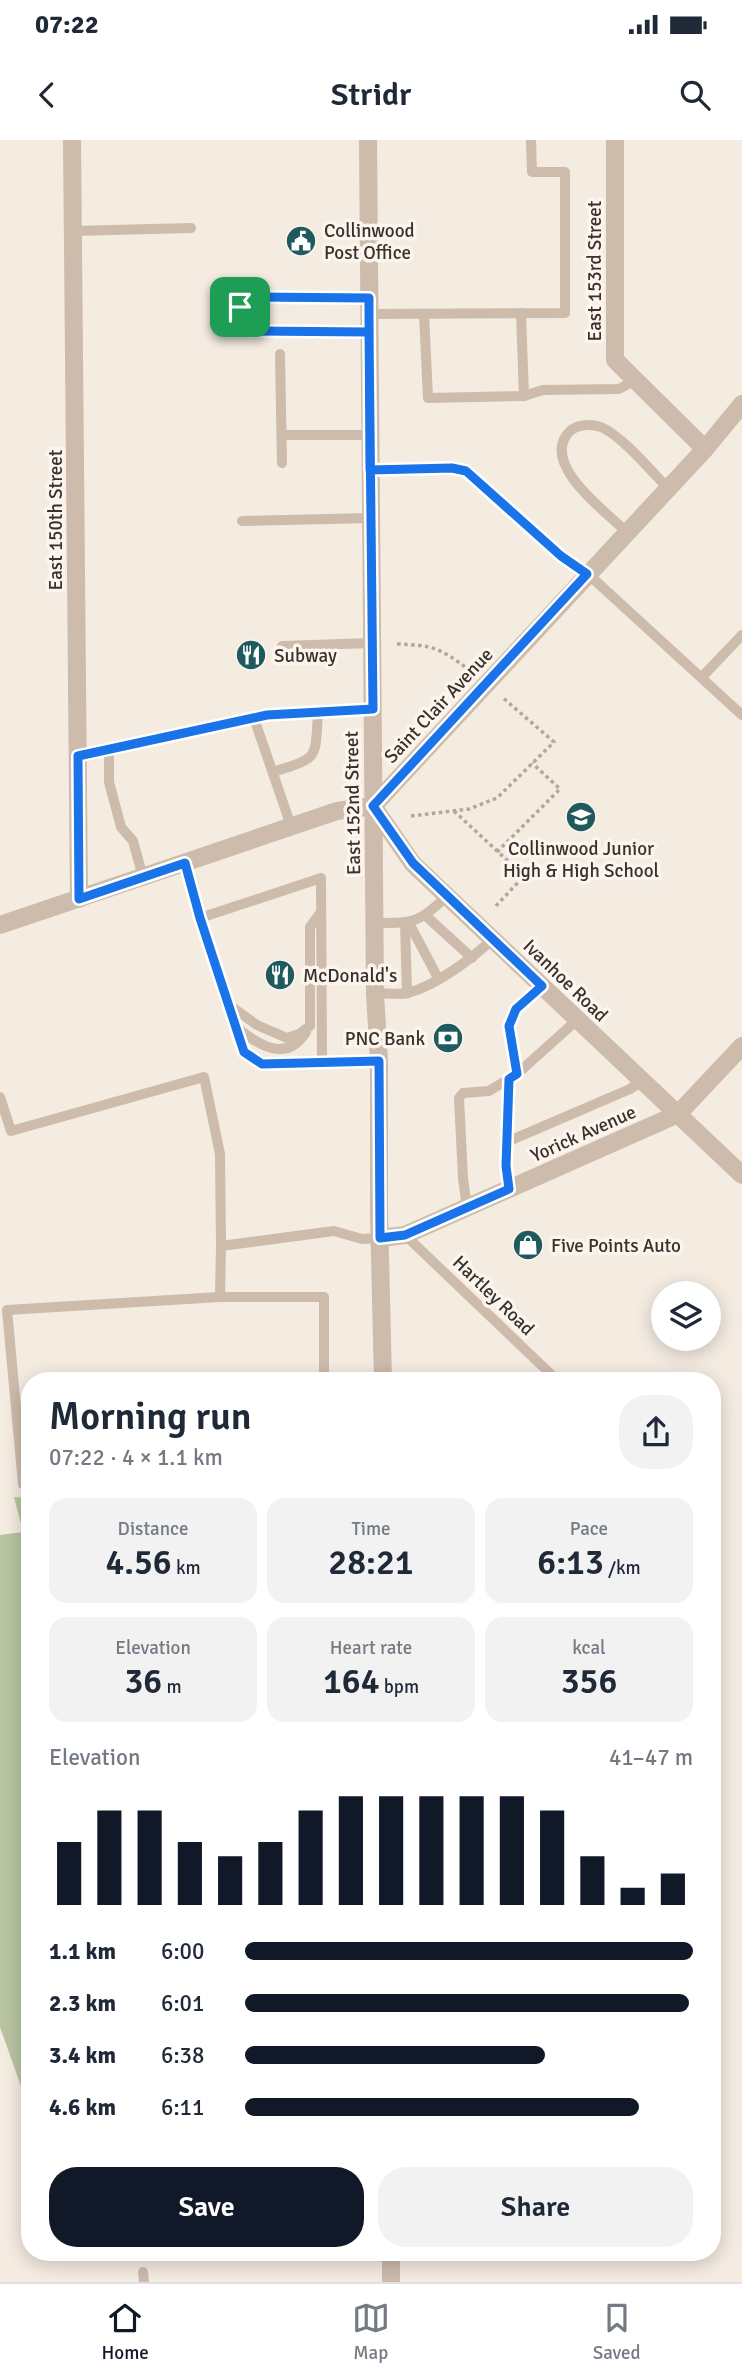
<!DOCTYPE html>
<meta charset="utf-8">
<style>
:root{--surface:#fff;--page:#f2f2f3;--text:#1f2937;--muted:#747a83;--line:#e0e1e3;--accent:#111827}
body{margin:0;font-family:Signika,sans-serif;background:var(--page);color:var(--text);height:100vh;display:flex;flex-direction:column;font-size:26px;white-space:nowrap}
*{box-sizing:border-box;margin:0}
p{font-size:23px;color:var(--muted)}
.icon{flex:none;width:38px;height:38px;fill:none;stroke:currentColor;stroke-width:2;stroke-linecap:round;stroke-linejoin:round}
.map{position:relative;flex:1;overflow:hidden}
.panel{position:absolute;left:21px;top:1232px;width:700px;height:889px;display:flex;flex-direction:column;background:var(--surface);border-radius:28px;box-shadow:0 4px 18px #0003}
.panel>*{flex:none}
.fabs{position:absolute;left:651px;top:1141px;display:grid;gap:14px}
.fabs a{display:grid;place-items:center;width:70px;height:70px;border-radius:50%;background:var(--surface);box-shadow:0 4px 18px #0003;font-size:35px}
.pin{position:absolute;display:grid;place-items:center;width:60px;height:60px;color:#fff;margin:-30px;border-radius:14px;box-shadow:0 4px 10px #0006}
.round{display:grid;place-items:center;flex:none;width:74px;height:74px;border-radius:28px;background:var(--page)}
.overview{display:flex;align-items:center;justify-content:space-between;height:119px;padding:0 28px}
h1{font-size:38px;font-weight:600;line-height:52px}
.figures{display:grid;grid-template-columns:repeat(3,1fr);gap:10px;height:119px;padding:7px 28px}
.figures div{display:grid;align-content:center;border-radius:18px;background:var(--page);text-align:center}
.figures b{font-size:35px;font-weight:600}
.figures small{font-size:19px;font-weight:400}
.figures p{font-size:19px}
.chart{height:196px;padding:14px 28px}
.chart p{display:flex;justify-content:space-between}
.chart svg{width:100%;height:126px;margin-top:7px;stroke:var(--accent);stroke-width:6}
.button{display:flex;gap:14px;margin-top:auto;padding:14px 28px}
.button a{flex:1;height:80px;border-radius:28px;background:var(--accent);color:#fff;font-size:28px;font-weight:600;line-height:80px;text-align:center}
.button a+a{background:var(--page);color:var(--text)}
ul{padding:0 28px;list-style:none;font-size:23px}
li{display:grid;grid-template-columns:112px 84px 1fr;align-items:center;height:52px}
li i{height:18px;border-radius:9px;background:var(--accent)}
.status{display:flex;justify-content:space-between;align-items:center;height:49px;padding:0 35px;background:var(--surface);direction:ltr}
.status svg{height:19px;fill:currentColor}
header{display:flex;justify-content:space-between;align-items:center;height:91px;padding:0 28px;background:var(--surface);font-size:32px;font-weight:600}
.menu{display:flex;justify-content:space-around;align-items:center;height:98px;border-top:2px solid var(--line);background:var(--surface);font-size:19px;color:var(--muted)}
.menu a{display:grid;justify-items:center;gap:4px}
.menu .selected{color:var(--accent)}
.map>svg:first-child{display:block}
.grass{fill:#b8c4a0}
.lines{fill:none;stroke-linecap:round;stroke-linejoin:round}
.path{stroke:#b9a596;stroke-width:3.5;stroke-dasharray:3.5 3.5;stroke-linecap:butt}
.service{stroke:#cdbbac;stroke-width:10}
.minor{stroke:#cdbbac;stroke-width:18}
.tertiary{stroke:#cdbbac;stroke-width:18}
.route-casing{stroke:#fff;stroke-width:14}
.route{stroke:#1a73e8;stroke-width:9}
.labels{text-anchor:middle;stroke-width:7;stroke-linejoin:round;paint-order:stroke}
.poi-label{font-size:19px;fill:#3b302b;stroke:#fbf5ee;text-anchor:start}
.street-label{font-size:19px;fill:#3b302b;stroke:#fbf5ee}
</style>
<div class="status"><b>07:22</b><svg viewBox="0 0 49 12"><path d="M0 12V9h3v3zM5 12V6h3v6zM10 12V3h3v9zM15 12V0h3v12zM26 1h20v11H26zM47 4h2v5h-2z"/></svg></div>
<header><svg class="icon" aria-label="back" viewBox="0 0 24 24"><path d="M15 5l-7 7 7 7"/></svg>Stridr<svg class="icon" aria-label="search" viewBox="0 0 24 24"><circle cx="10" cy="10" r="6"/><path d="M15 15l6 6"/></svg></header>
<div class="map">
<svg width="742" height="2142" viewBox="0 0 742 2142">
<rect width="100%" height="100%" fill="#f4ebe1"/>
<path class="grass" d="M 14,1357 L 30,1358 L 30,1961 L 22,1949 L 0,1887 L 0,1395 L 23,1392 Z"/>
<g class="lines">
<g class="path">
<path d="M 397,504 C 432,505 440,508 468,529"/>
<path d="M 454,671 L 524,736 L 494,768"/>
<path d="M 411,676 L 469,669 L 497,658 L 554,602 L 502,557"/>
<path d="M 497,712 L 560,649 L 532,623"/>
</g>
<g class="service">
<path d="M 73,91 L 191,88"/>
<path d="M 369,158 L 252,157 L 240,167 L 238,179 L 248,191 L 369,192"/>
<path d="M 369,174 L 565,173 L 565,32 L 532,32 L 531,0"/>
<path d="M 424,174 L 428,258 L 524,256 L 521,173"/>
<path d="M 280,214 L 282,323"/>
<path d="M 524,256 L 543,250 L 619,249 L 635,240"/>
<path d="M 282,295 L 370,295"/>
<path d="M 370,330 L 451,328 L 466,331 L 561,417 L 588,434 L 742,575"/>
<path d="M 242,381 L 371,378"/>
<path d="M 627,392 C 607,373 538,323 570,291 C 578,284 591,284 601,287 C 622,296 651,331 668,348"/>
<path d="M 282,506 L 372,503"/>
<path d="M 702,537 L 742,495"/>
<path d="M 254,578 L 291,686"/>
<path d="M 109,609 L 109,642 L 121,687 L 133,701 L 143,737"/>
<path d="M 78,616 L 267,575 L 373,569"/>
<path d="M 273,632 C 320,617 315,620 318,571"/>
<path d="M 185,723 L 200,778 L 244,912 L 262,924 L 379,921"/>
<path d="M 426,776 L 472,818"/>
<path d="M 200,778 L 321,738 L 322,921"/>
<path d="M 374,783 C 413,783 418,784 447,756"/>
<path d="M 405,783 L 407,853"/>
<path d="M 409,783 L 438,838"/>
<path d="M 375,853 C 385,853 399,855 408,853 C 437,845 471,819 493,799"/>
<path d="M 229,865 L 257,885 L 287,898 L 299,894 L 310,886 L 310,787 L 321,772"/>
<path d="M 236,887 C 257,904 286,924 306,892"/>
<path d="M 517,934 L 577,880"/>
<path d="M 509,939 L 506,1026 L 509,1049"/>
<path d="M 0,957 L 11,991 L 204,937 L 220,1014 L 221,1106 L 334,1091 L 362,1099 L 380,1098"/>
<path d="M 507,1002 L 630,949 L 642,941"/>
<path d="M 467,1068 L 463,1038 L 459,958 L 463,953 L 489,951 L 517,934 L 509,886 L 516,869 L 542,846"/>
<path d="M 405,1095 L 558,1241"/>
<path d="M 221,1106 L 220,1157 L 324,1157 L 324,1241"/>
<path d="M 30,1344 L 23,1344 L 7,1170 L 220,1157"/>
<path d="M 143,2132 L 144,2142"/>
</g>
<g class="minor">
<path d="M 72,0 L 79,759"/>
<path d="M 615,0 L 615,220 L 705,309"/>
<path d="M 373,666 L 413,724 L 742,1035"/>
<path d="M 380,1098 L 405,1095 L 678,974 L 742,906"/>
</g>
<g class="tertiary">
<path d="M 368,0 L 375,853 L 379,921 L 379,1075 L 383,1241"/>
<path d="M 0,785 L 337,671 L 373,666 L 705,309 L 742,264"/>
<path d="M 391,2112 L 391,2142"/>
</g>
</g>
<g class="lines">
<g class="route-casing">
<path id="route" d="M 240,167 L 238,179 L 248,191 L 369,192 L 373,569 L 267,575 L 78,616 L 79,759 L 185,723 L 200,778 L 244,912 L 262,924 L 379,921 L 380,1098 L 405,1095 L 509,1049 L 506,1026 L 509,939 L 517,934 L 509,886 L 516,869 L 542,846 L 413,723 L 373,666 L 587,434 L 561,416 L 466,331 L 452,328 L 370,330 L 369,174 L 369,158 L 252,157 L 240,167"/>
</g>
<use href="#route" class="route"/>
</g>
<defs>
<g id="civic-disc" transform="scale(1.575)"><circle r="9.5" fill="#1f5a5e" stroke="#fbf5ee"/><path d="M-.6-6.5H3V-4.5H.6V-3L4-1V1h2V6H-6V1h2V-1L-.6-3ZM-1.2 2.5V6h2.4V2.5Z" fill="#fff"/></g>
<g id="restaurant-disc" transform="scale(1.575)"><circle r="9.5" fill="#1f5a5e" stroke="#fbf5ee"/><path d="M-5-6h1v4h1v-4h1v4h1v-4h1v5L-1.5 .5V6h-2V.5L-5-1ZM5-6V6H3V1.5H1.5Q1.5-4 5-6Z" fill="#fff"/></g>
<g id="school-disc" transform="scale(1.575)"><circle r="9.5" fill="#1f5a5e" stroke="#fbf5ee"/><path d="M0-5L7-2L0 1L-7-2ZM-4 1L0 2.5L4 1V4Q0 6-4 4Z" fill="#fff"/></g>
<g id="bank-disc" transform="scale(1.575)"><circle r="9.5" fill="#1f5a5e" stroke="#fbf5ee"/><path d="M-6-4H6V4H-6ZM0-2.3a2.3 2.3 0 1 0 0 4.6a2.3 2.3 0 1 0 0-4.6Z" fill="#fff"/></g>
<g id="shop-disc" transform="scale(1.575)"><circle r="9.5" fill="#1f5a5e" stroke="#fbf5ee"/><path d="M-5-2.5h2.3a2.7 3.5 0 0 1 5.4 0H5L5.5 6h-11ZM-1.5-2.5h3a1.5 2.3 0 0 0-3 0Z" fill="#fff"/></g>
</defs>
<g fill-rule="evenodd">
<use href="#civic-disc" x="301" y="101"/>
<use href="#restaurant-disc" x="251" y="515"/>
<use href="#school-disc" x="581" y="677"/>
<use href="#restaurant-disc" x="280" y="835"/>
<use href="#bank-disc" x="448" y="898"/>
<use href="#shop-disc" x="528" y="1105"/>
</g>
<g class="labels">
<g class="poi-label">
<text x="324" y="97">Collinwood<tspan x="324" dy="22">Post Office</tspan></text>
<text x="274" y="522">Subway</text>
<text x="581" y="715" text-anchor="middle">Collinwood Junior<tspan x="581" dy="22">High &amp; High School</tspan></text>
<text x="303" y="842">McDonald's</text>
<text x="425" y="905" text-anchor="end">PNC Bank</text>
<text x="551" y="1112">Five Points Auto</text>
</g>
<g class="street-label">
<text transform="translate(594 131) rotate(-90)" y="7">East 153rd Street</text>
<text transform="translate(55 380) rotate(-90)" y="7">East 150th Street</text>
<text transform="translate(438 565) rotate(-47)" y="7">Saint Clair Avenue</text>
<text transform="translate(352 663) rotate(-91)" y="7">East 152nd Street</text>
<text transform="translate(566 840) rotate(44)" y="7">Ivanhoe Road</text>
<text transform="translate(583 993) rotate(-24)" y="7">Yorick Avenue</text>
<text transform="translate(494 1155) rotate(44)" y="7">Hartley Road</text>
</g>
</g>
</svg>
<div class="fabs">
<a><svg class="icon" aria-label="layers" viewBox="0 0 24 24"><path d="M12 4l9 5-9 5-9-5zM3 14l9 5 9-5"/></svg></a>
</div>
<div class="pin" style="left:240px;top:167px;background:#1e9e55"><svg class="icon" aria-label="arrive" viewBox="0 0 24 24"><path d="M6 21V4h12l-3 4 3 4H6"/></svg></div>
<section class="panel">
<div class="overview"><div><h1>Morning run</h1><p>07:22 · 4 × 1.1 km</p></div><a class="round"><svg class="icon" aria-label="share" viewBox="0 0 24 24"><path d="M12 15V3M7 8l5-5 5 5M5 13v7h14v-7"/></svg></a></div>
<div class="figures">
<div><p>Distance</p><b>4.56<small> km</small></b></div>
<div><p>Time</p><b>28:21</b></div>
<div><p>Pace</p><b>6:13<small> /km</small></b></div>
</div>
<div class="figures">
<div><p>Elevation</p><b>36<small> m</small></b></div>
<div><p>Heart rate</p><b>164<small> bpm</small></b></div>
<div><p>kcal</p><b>356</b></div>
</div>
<div class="chart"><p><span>Elevation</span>41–47 m</p>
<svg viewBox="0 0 160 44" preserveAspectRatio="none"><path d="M5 44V22M15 44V11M25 44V11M35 44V22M45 44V27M55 44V22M65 44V11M75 44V6M85 44V6M95 44V6M105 44V6M115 44V6M125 44V11M135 44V27M145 44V38M155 44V33"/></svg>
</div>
<ul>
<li><b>1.1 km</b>6:00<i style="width:100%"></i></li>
<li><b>2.3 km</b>6:01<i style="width:99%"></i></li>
<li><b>3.4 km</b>6:38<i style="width:67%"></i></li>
<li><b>4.6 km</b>6:11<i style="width:88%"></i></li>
</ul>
<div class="button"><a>Save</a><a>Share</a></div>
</section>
</div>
<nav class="menu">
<a class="selected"><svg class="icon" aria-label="home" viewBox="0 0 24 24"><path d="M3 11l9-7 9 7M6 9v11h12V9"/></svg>Home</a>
<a><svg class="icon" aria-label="map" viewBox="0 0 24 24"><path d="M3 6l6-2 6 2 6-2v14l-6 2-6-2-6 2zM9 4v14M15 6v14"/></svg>Map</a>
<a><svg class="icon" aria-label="saved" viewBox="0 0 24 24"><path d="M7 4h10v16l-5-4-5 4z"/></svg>Saved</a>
</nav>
